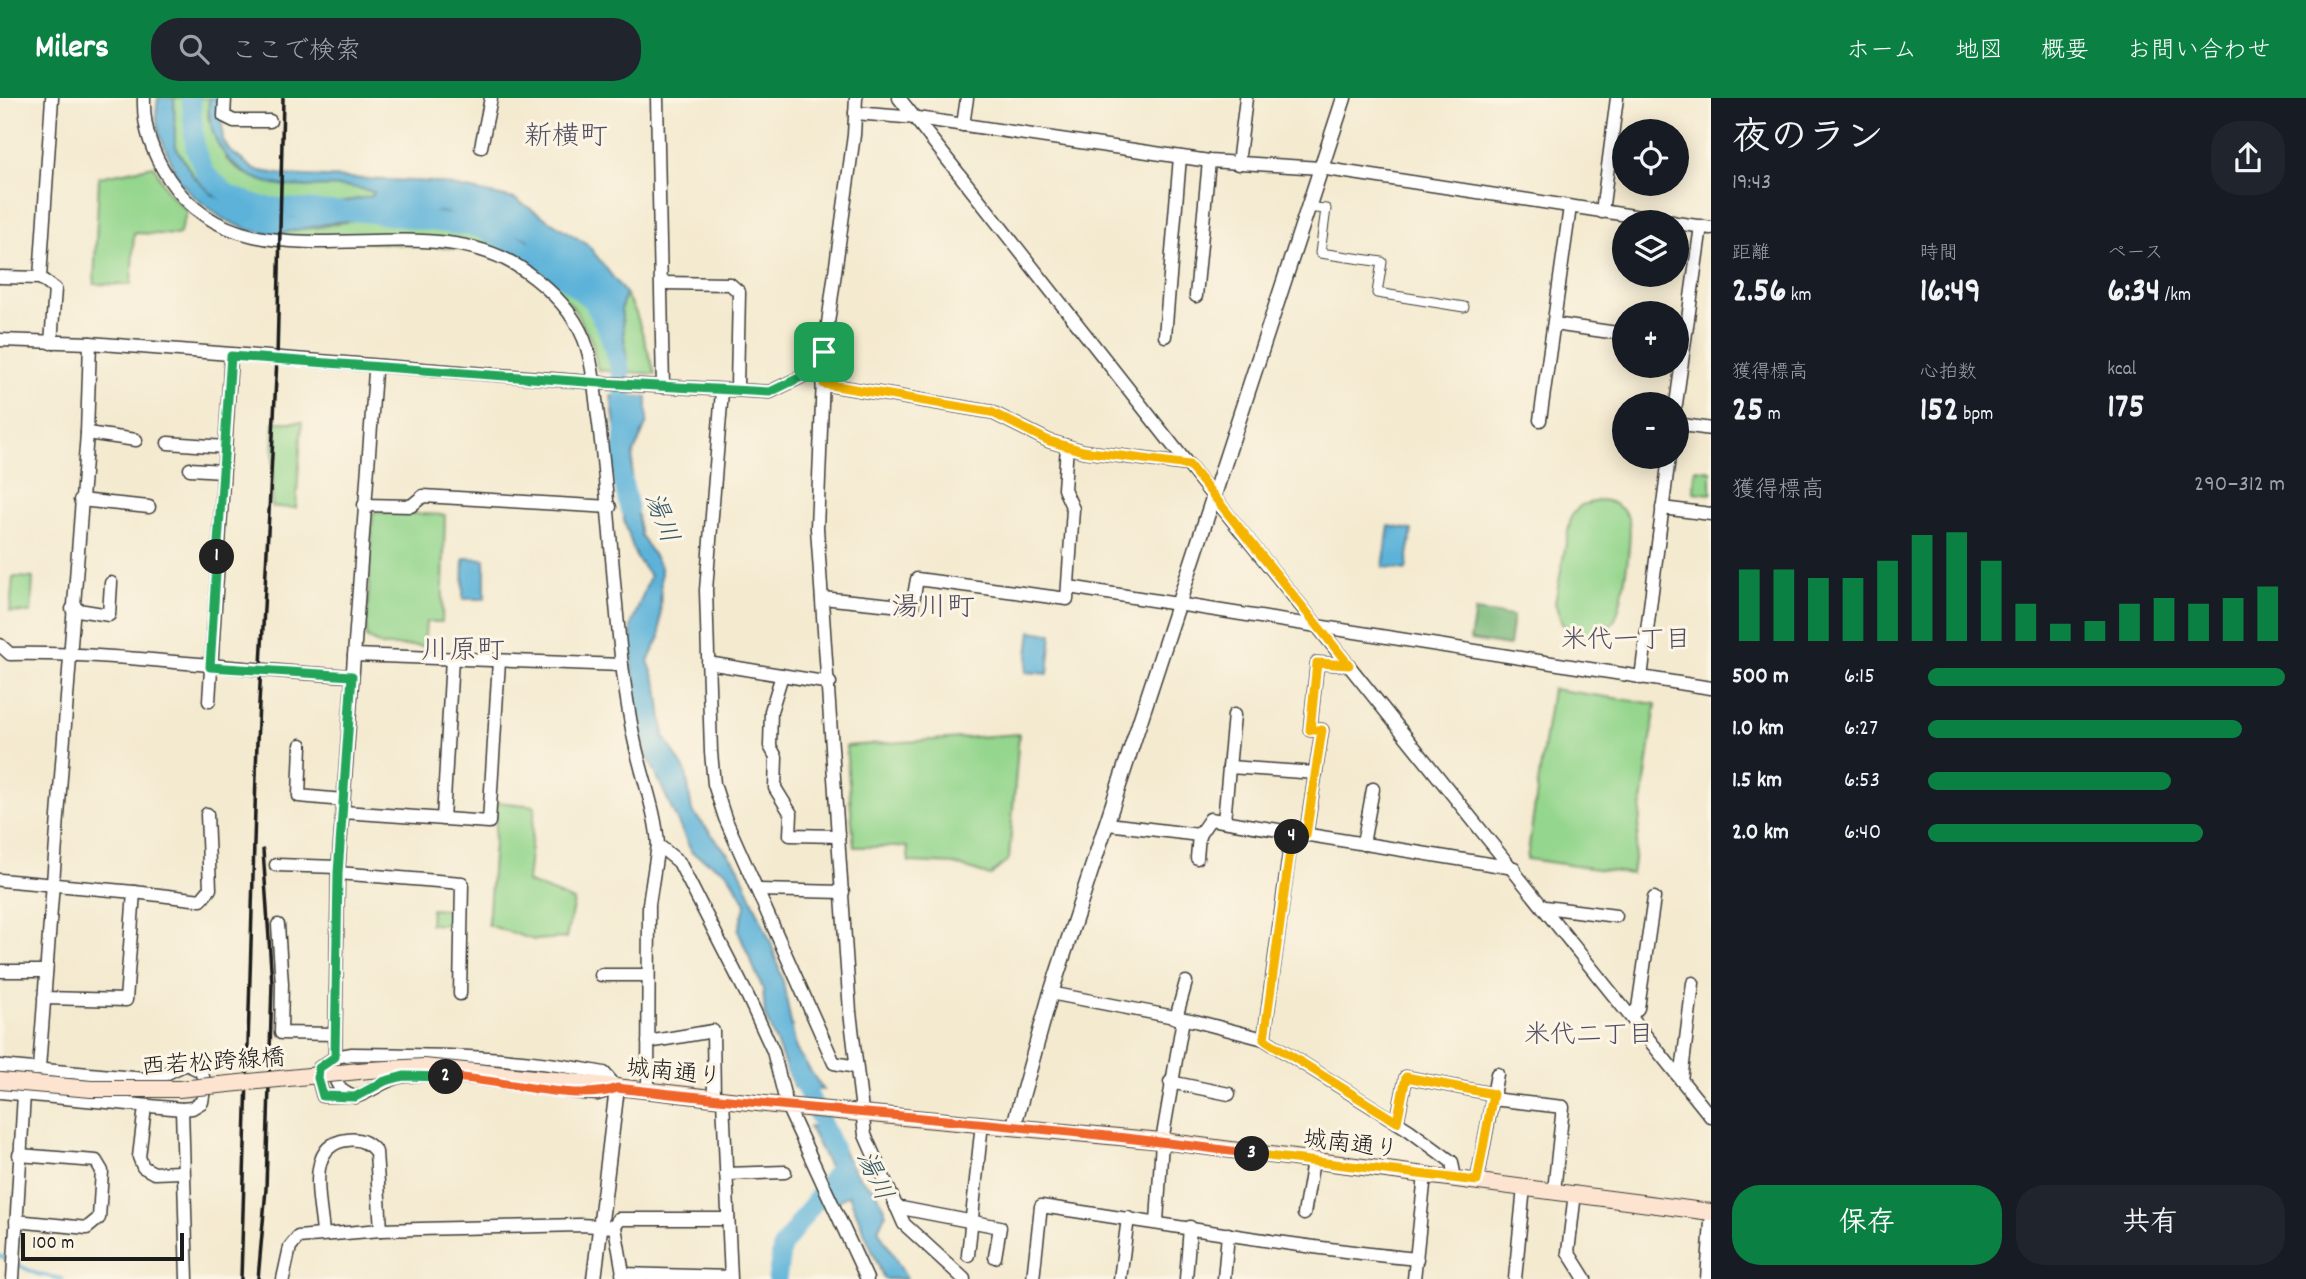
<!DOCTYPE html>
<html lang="ja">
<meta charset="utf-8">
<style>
:root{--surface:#171b24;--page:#20242c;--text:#f1f3f6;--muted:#9ea1a6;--accent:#0b8043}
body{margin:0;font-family:Dekko,"Klee One",sans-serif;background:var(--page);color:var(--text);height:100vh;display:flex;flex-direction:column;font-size:26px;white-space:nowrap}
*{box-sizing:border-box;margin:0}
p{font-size:23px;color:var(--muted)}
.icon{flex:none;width:38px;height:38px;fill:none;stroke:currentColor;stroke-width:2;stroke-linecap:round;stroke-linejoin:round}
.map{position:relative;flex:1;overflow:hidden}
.panel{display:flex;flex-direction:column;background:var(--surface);width:595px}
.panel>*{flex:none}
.tools{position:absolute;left:1612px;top:21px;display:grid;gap:14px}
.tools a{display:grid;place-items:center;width:77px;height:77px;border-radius:50%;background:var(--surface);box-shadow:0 4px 18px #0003;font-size:35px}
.scale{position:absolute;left:21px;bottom:18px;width:163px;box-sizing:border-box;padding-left:7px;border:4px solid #1c1c1c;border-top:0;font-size:19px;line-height:24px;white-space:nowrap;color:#1c1c1c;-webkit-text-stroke:5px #fcf5e5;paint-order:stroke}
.pin{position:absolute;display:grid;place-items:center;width:60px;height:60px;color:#fff;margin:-30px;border-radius:14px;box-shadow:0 4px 10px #0006}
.km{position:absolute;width:35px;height:35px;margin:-18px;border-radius:50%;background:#222;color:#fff;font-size:19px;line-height:35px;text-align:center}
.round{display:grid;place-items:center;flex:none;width:74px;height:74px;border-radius:28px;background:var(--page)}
.head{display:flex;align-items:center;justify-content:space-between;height:119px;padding:0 21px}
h1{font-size:38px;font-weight:700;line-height:52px}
.figures{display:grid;grid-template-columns:repeat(3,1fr);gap:10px;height:119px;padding:7px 21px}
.figures div{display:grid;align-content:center}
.figures b{font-size:35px;font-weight:700}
.figures small{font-size:19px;font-weight:400}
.figures p{font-size:19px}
.chart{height:196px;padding:14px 21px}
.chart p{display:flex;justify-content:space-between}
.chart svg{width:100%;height:126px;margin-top:7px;stroke:var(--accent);stroke-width:6}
.primary-button{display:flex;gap:14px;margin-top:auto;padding:14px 21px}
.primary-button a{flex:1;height:80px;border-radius:28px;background:var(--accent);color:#fff;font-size:28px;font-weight:700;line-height:80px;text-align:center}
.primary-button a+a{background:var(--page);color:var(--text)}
ul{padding:0 21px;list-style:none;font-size:23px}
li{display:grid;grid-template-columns:112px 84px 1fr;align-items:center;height:52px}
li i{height:18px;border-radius:9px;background:var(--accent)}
header{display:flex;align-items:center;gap:42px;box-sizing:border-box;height:98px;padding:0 35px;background:var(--accent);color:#fff}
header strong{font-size:33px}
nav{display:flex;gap:38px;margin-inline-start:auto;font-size:24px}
.search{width:490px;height:63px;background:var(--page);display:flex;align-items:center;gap:18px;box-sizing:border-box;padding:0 24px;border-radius:28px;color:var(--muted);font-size:26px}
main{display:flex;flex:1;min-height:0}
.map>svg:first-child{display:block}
.green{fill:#94d68d;stroke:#587954;stroke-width:2}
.forest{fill:#77b778;stroke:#4a6a4a;stroke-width:2}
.water{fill:#5cb2d9;stroke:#3c677a;stroke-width:2}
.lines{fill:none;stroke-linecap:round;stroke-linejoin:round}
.stream{stroke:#5cb2d9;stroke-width:3.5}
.river{stroke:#5cb2d9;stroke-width:19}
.pedestrian-casing{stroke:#3c3b37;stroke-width:11}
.minor-casing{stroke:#3c3b37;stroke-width:15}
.tertiary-casing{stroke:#3c3b37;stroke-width:17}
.secondary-casing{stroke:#3c3b37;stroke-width:18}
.pedestrian{stroke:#fff;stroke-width:9}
.minor{stroke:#fff;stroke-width:12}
.tertiary{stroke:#fff;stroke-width:14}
.secondary{stroke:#fde4d0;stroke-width:16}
.rail{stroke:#1c1c1c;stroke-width:3.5}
.secondary-bridge-casing{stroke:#3c3b37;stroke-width:18;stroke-linecap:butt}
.secondary-bridge{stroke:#fde4d0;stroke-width:16}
.split-1-casing{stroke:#fff;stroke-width:14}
.split-2-casing{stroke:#fff;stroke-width:14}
.split-3-casing{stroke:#fff;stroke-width:14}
.split-4-casing{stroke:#fff;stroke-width:14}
.split-5-casing{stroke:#fff;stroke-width:14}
.split-1{stroke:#22a559;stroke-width:9}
.split-2{stroke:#22a559;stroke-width:9}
.split-3{stroke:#f0652b;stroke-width:9}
.split-4{stroke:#f5b400;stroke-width:9}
.split-5{stroke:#f5b400;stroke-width:9}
.labels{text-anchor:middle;stroke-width:6;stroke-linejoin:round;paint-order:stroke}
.street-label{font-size:24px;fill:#1c1c1c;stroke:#fcf5e5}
.water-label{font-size:26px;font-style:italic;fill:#365868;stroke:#fcf5e5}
.neighbourhood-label{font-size:26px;fill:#514e62;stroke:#fcf5e5}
.quarter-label{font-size:28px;fill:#514e62;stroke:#fcf5e5}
</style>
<header>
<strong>Milers</strong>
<div class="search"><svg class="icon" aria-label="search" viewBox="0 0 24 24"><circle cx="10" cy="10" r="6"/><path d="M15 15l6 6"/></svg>ここで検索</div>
<nav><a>ホーム</a><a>地図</a><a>概要</a><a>お問い合わせ</a></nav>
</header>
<main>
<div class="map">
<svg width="1711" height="1181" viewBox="0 0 1711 1181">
<rect width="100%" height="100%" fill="#fcf5e5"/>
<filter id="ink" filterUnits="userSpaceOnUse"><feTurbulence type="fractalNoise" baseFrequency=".0143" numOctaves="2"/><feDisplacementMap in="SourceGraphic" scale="14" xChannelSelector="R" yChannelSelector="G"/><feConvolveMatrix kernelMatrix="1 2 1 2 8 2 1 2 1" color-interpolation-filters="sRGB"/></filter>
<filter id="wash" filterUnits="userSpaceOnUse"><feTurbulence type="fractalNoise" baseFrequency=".00686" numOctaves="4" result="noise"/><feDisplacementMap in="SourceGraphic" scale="28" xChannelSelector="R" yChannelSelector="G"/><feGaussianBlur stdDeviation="1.57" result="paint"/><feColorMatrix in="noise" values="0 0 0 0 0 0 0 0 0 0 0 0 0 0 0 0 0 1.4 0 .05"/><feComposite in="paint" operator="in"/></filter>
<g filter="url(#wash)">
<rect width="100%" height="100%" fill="#f4ead0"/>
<g class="green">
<path d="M 174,0 L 209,0 L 208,20 L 227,62 L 241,74 L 285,88 L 340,86 L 374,94 L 373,98 L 328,107 L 310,116 L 292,119 L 230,106 L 213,97 L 194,79 L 178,53 L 175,46 Z"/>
<path d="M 154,68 L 168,95 L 187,113 L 179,137 L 134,135 L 131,187 L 94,186 L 99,79 Z"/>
<path d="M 441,114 L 527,141 L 570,176 L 593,198 L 605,218 L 616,274 L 598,272 L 592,244 L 573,209 L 551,187 L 490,153 L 284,138 L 284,132 L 316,130 L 369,119 Z"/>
<path d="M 625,195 L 636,215 L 655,276 L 628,274 L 621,211 Z"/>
<path d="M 274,324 L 302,324 L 296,410 L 272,409 Z"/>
<path d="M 1695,371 L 1711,373 L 1711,396 L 1694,394 Z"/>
<path d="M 1602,402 C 1613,404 1623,409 1628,420 C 1634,434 1622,510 1614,523 C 1606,535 1594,539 1580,537 L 1562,526 L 1555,505 L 1571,418 L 1581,407 Z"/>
<path d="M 373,414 L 445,417 L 442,524 L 426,524 L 424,548 L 382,548 L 366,540 Z"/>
<path d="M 13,479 L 33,480 L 31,515 L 10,514 Z"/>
<path d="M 1552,591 L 1656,606 L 1632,776 L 1527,761 Z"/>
<path d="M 1019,636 L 1009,761 L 990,778 L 954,766 L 909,764 L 907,749 L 854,749 L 846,648 Z"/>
<path d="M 497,704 L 535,708 L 527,784 L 574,803 L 566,840 L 534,842 L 488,827 Z"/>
<path d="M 431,811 L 457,812 L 457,827 L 430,826 Z"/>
</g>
<path class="forest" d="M 1475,513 L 1513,518 L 1509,548 L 1470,542 Z"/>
<g class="water">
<path d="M 158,0 L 174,0 L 175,46 L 178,53 L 194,79 L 213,97 L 230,106 L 293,119 L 310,116 L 328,107 L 372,98 L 374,94 C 342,84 320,91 288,88 C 239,84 206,50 209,0 L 221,0 L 223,42 L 229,52 L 255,72 L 285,77 L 434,84 L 515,101 L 588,147 L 625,195 L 621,211 L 628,274 L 616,274 L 605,218 L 593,198 L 527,141 L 441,114 L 342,123 L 271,137 L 249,132 L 223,121 L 192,97 L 179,82 L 160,38 L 156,17 Z"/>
<path d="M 611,298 L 647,299 L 647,324 L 633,357 L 631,383 L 641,438 L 661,469 L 660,539 L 648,563 L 658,589 L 664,638 L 686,674 L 692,713 L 738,768 L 771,845 L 783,884 L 796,951 L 823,992 L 794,989 L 765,917 L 763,891 L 738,833 L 746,805 L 727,774 L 692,755 L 644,650 L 633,595 L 631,528 L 650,478 L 636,459 L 624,423 L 623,384 Z"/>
<path d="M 1389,428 L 1412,432 L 1406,472 L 1383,469 Z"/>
<path d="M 464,460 L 485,461 L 485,501 L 463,501 Z"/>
<path d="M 1031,533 L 1052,536 L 1048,576 L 1026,574 Z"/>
<path d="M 809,1029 L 833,1029 C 843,1053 852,1080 876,1092 L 886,1115 L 878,1131 L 907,1181 L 884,1181 L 849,1097 L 835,1105 L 823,1082 L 831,1072 Z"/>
</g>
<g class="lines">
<g class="stream">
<path d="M 0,1158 L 11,1163"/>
<path d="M 18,1167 L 37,1176 L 62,1181"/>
</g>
<g class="river">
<path d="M 191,0 L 195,50 L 205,75 L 229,97 L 262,108 L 369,115 L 480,130 L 535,156 L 593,204 L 608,233 L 619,267 L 626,315 L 620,371 L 629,410"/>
<path d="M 795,967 L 834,1051"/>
<path d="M 777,1181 L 782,1149 L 836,1074"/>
</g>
</g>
</g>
<g filter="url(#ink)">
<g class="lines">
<g class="pedestrian-casing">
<path id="pedestrian" d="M 1315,110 L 1326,111 L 1320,155 L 1382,164 L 1377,195 L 1464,209"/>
</g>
<g class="minor-casing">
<g id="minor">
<path d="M 144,0 C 143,30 152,55 169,81 C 248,201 422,98 525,173 C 549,190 573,214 584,241 C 594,267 595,299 599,326 C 609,406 613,487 622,567 C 626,597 630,628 638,658 C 645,687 656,716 658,747 L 679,764 L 748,899 L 773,953 L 787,1008 L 867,1181"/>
<path d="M 225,0 L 224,18 L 234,23 L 270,23"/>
<path d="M 657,0 L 663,289"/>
<path d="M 899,0 L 1208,392 L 1711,1019"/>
<path d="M 855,15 L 917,20 L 1209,63 L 1320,70 L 1673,124"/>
<path d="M 963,27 L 967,0"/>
<path d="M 481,49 L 491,0"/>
<path d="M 1238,66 L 1246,0"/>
<path d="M 1602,114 L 1617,0"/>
<path d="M 1676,125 L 1711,130"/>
<path d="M 0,179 L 40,180 L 55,191 L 51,245"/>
<path d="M 40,180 L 52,0"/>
<path d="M 662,185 L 730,186 L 739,194 L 737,288"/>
<path d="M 1196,198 L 1209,63"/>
<path d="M 1554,226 L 1624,236"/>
<path d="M 1165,238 L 1180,59"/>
<path d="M 0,242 L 90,245 L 601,285 L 770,294 L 803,278 L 824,254 L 854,37 L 856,0"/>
<path d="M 824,255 L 817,430 L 850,914 L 865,1037 L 904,1126 L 964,1181"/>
<path d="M 824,286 L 991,314 L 1049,343 L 1083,353 L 1189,367"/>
<path d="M 722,293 L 706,492 L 711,654 L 714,686 L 725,720 L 834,965 L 856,969"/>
<path d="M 1676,306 L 1701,128"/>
<path d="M 1540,322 L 1570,109"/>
<path d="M 1676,326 L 1711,331"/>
<path d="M 87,335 L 136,342"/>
<path d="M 168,345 L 225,349"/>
<path d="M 190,371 L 223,373"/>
<path d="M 80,402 L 149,409"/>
<path d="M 364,407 L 411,408 L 423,398 L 610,409"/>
<path d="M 1662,410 L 1711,416"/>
<path d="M 1069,489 L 1711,590"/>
<path d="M 822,500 L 912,509 L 917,481 L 1067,501 L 1073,411 L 1064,391 L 1067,348"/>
<path d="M 72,511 L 109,517 L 111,485"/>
<path d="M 0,547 L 10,556 C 124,554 238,573 352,578"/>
<path d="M 354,557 L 622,567"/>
<path d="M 708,565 L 830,585"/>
<path d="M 782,577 L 771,613 L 770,648 L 776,659 L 775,690 L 791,716 L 790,737 L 839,738"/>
<path d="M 1641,580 L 1669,359"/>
<path d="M 209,603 L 231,258"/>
<path d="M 301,647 L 299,698 L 343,702"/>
<path d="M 1229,669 L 1316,675"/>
<path d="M 343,714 L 489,724 L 499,563"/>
<path d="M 443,721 L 452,560"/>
<path d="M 1224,723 L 1234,617"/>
<path d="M 1108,726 L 1199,737 L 1210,721 L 1514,770"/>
<path d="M 1306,737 L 1322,632 L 1310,632 L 1317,565 L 1349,567"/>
<path d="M 1363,746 L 1373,691"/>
<path d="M 1197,760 L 1199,737"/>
<path d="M 276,767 L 338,769"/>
<path d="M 338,775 L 462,785 L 460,896"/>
<path d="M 0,782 L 134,794"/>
<path d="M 758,792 L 843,794"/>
<path d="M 1545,809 L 1616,818"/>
<path d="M 278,827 L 282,886 L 281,935 L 334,936"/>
<path d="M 0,873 L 46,873"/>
<path d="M 601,877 L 647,877"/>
<path d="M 1050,895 L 1195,923 L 1264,941 L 1409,1032 L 1452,1064 L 1455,1081"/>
<path d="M 44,900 L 126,902 L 134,794 L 201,802 L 210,791 L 207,716"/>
<path d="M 1631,918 L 1638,910 L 1654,800"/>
<path d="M 1176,920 L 1186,884"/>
<path d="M 1264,941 L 1292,734"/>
<path d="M 648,944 L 713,933 L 714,1001"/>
<path d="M 352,956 C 437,957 522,958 604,975 L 617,990 L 597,996 C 533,992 468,973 404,978 C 385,980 373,994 355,999 C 336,994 331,976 335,959 Z"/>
<path d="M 335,959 L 338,775 L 375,274"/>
<path d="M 334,960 L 319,970 L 318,980 L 323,998 L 349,998"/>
<path d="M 0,968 L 145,981 L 163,977 L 186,966 L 201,973 L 205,985 L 202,1004 L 192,1010 L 182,1011 L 0,994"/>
<path d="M 39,970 L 87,335 L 90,245"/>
<path d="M 1681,982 L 1693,885"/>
<path d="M 1170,984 L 1229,996"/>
<path d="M 648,993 L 649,806 L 658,747"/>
<path d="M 723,1001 L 731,1181"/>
<path d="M 1492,1001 L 1563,1009 L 1554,1093"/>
<path d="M 145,1009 L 139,1059 L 143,1069 L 154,1075 L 181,1074"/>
<path d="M 182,1011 L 187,1181"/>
<path d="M 1397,1024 L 1406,979 L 1493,996"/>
<path d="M 726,1076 L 785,1074"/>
<path d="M 1477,1083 L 1497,976"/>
<path d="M 1575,1095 L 1568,1154 L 1585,1181"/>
<path d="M 896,1109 L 1000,1129 L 995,1159"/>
<path d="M 1304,1116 L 1313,1063"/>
<path d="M 16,1123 L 87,1130 L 99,1120 L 102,1073 L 96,1063 L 19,1057"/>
<path d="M 1157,1124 L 1162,1043 L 1183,921"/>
<path d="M 615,1129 L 618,1121 L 728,1121"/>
<path d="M 323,1135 C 321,1105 304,1047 347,1042 C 359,1040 369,1045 376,1054 L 381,1132"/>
<path d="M 968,1157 L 982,1025"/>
<path d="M 622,1176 L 730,1179"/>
<path d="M 13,1181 L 24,996"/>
<path d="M 283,1181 L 290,1149 L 298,1139 L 381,1132 L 580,1127 L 615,1129 L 624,1181"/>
<path d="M 1033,1181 L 1041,1108 C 1166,1126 1291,1149 1417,1161"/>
<path d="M 1120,1181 L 1128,1120"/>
<path d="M 1186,1181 L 1190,1129"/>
<path d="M 1224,1181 L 1228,1136"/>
<path d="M 1414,1181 L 1425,1077"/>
<path d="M 1515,1181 L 1524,1089"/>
<path d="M 1707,1181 L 1711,1124"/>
</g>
</g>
<g class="tertiary-casing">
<g id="tertiary">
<path d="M 1014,1027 L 1050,898 L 1344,0"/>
<path d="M 594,1181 L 617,990"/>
</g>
</g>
<g class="secondary-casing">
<path id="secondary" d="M 555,982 L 774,1007 L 1162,1043 L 1711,1114"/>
</g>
<use href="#pedestrian" class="pedestrian"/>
<use href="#minor" class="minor"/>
<use href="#tertiary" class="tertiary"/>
<use href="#secondary" class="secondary"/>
<g class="rail">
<path d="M 241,1181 L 257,644 L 277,261 L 283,0"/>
<path d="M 258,1181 L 266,1091 L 272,885 L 263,752"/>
</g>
<g class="secondary-bridge-casing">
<path id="secondary-bridge" d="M 0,983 L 91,991 L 179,991 L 369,972 L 424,969 L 555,982"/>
</g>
<use href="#secondary-bridge" class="secondary-bridge"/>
</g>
</g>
<g class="lines" filter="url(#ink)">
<g class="split-1-casing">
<path id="split-1" d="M 217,459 L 231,258 L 601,285 L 770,294 L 803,278 L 824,254"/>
</g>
<g class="split-2-casing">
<path id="split-2" d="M 217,459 L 210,569 L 352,578 L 338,775 L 335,959 L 319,970 L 318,980 L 323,998 L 355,999 L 385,983 L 404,978 L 446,979"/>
</g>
<g class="split-3-casing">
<path id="split-3" d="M 446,979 C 494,979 574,1006 617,990 C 828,1015 1041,1026 1252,1056"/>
</g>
<g class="split-4-casing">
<path id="split-4" d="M 1252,1056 L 1477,1083 L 1493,996 L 1406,979 L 1397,1024 L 1264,941 L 1292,739"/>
</g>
<g class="split-5-casing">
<path id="split-5" d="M 824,254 L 824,286 L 991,314 L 1049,343 L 1083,353 L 1189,367 L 1349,567 L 1317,565 L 1310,632 L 1322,632 L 1306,737 L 1292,734 L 1292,739"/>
</g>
<use href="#split-1" class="split-1"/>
<use href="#split-2" class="split-2"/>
<use href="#split-3" class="split-3"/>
<use href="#split-4" class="split-4"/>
<use href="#split-5" class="split-5"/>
</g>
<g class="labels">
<g class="street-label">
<text transform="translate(213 963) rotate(-4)" y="8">西若松跨線橋</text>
<text transform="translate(674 973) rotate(6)" y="8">城南通り</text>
<text transform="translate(1351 1045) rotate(7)" y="8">城南通り</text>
</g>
<g class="water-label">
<text transform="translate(663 419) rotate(69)" y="9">湯川</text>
<text transform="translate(876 1077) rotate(65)" y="9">湯川</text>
</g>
<g class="neighbourhood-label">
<text x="1626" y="549">米代一丁目</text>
<text x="1589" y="944">米代二丁目</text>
</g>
<g class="quarter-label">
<text x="566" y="46">新横町</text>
<text x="933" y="517">湯川町</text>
<text x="463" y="560">川原町</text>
</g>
</g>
</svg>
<div class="tools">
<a><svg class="icon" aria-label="locate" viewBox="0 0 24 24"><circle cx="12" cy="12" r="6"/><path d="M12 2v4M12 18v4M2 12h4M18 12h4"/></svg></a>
<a><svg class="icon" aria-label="layers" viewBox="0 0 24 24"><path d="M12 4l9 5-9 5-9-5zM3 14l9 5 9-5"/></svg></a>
<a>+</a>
<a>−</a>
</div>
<div class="scale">100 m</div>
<div class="pin" style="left:824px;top:254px;background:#1e9e55"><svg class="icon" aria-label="arrive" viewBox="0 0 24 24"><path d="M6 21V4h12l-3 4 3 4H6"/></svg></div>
<b class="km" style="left:217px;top:459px">1</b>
<b class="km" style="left:446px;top:979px">2</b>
<b class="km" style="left:1252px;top:1056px">3</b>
<b class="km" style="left:1292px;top:739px">4</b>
</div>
<section class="panel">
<div class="head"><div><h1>夜のラン</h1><p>19:43</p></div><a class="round"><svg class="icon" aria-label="share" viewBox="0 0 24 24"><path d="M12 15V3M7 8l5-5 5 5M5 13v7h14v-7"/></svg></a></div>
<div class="figures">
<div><p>距離</p><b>2.56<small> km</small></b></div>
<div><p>時間</p><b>16:49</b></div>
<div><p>ペース</p><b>6:34<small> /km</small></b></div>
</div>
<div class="figures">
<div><p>獲得標高</p><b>25<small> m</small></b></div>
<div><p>心拍数</p><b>152<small> bpm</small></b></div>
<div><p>kcal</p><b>175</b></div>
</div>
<div class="chart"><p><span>獲得標高</span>290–312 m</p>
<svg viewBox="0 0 160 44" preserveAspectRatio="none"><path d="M5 44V19M15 44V19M25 44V22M35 44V22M45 44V16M55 44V7M65 44V6M75 44V16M85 44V31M95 44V38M105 44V37M115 44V31M125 44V29M135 44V31M145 44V29M155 44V25"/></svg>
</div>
<ul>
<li><b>500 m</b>6:15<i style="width:100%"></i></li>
<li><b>1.0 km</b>6:27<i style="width:88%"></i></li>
<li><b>1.5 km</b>6:53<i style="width:68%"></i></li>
<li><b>2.0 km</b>6:40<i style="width:77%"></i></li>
</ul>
<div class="primary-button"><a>保存</a><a>共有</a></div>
</section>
</main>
